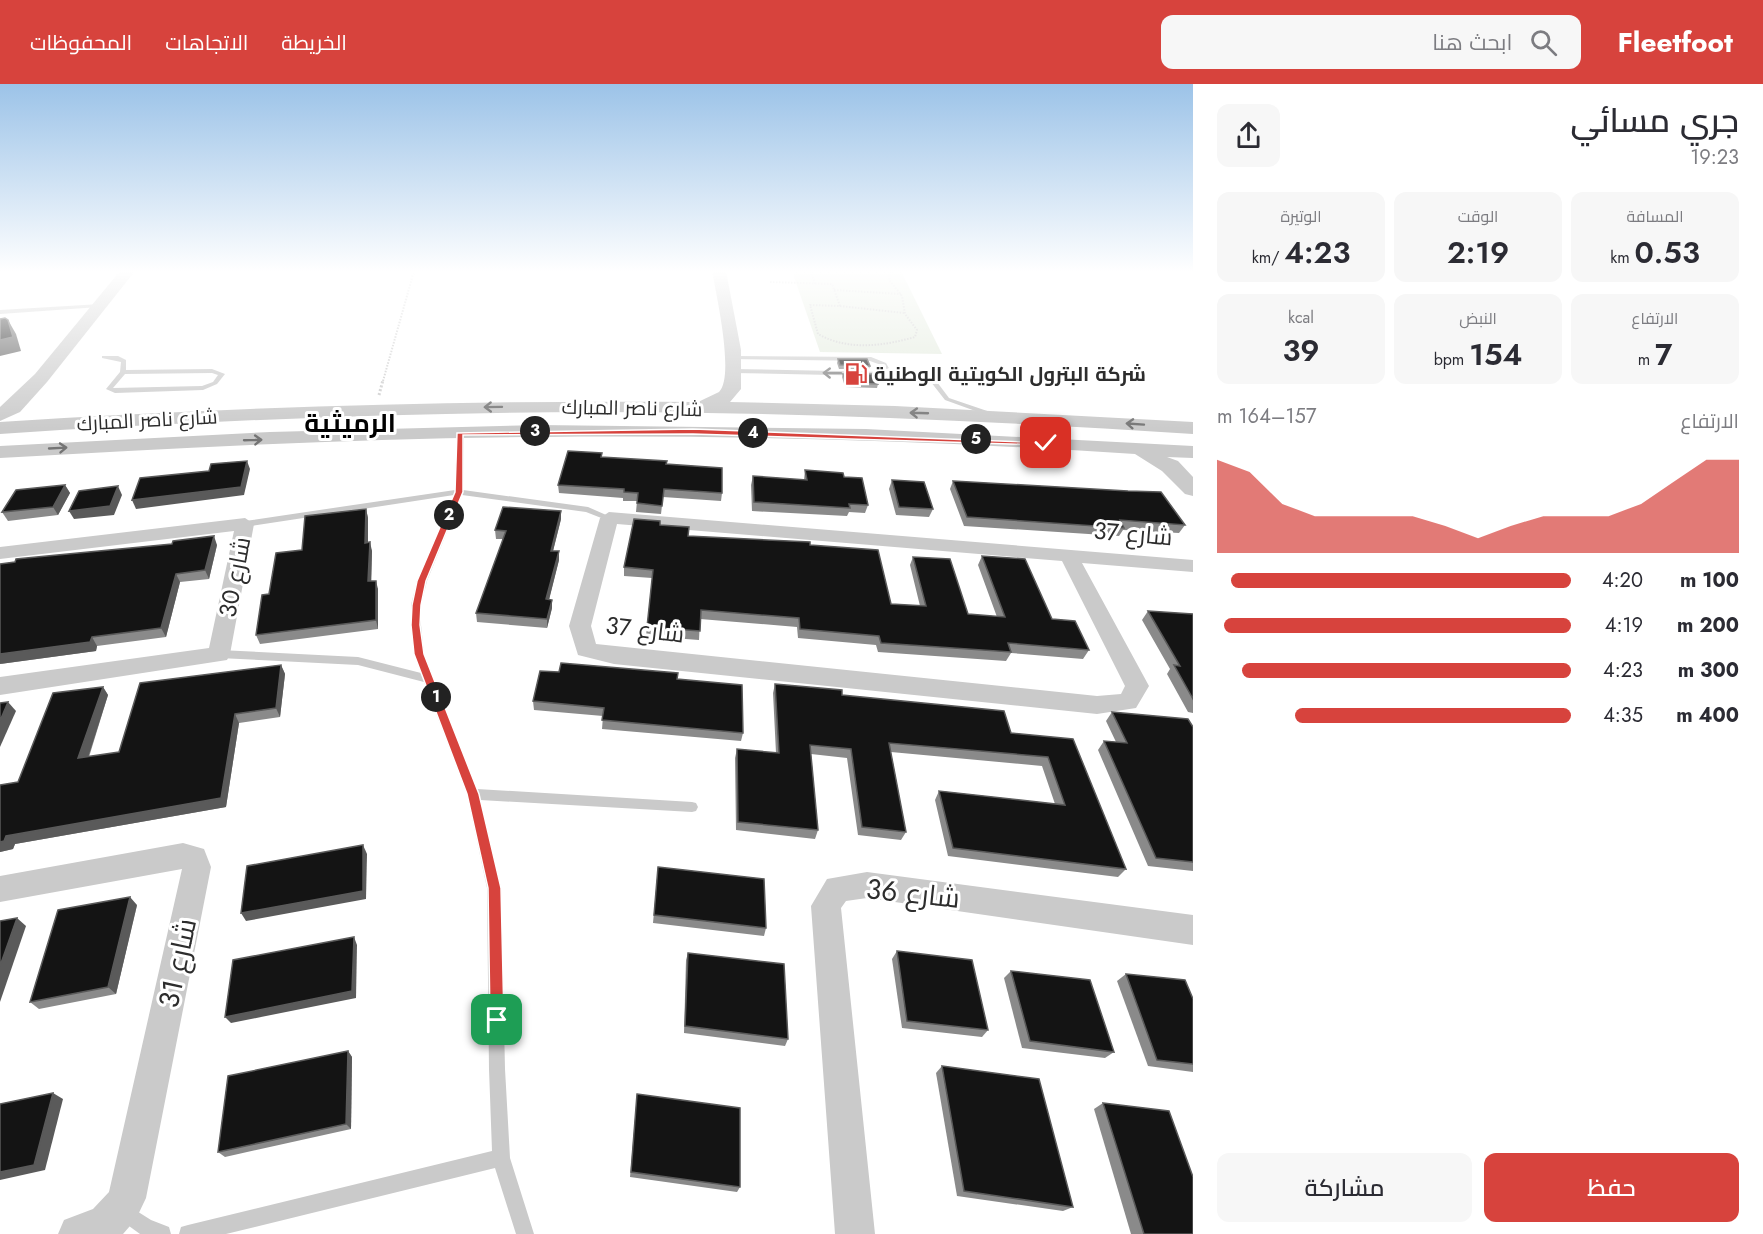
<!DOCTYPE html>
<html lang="ar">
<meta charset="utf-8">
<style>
:root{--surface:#fff;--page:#f7f7f7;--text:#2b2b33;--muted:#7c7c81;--accent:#d7433d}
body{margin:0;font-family:Jost,Cairo,sans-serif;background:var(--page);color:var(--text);direction:rtl;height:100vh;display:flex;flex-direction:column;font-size:22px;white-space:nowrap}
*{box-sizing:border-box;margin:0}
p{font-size:20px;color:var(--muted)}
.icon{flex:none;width:33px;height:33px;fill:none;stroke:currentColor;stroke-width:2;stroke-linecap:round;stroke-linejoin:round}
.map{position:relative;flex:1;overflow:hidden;direction:ltr}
.drawer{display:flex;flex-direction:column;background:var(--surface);width:570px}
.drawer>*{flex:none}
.pin{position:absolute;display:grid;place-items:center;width:51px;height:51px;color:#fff;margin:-26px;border-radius:12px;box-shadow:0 3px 9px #0006}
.km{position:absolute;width:30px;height:30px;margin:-15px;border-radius:50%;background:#222;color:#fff;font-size:16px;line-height:30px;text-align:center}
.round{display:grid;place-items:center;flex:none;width:63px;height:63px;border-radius:12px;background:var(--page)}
.head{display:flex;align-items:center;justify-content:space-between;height:102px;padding:0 24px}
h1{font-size:33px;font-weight:600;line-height:45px}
.figures{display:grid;grid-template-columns:repeat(3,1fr);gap:9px;height:102px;padding:6px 24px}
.figures div{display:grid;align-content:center;border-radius:12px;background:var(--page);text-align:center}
.figures b{font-size:30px;font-weight:600}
.figures small{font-size:16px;font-weight:400}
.figures p{font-size:16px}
.chart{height:168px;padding:12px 24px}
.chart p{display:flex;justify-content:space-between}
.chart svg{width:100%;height:108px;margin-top:6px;fill:var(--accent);opacity:.7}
.cta{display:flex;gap:12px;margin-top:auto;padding:12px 24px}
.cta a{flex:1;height:69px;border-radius:12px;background:var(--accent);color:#fff;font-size:24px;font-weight:600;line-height:69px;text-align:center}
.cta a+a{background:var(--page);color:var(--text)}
ul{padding:0 24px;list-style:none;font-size:20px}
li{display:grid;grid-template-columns:96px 72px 1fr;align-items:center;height:45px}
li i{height:15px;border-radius:8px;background:var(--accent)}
header{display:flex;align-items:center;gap:36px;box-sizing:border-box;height:84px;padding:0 30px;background:var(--accent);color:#fff}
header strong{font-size:28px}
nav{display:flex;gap:33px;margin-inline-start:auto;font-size:21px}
.search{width:420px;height:54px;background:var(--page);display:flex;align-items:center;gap:15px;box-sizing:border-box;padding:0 21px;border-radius:12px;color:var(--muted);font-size:22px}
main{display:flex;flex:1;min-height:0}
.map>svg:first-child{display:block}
.green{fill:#e2eadc}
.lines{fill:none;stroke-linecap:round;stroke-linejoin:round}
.path-far1{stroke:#cacaca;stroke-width:2;stroke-dasharray:1.5 1.5;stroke-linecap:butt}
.path{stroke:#cacaca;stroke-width:3;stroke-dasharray:2 2;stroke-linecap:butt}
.service{fill:#cacaca;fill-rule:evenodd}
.minor{fill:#cacaca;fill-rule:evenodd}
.tertiary{fill:#cacaca;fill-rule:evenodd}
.wall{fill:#8a8a8a}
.shaded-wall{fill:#5a5a5a}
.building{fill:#141414;stroke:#5a5a5a;stroke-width:1.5}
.oneway{stroke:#747474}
.route{fill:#d7433d;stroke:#fff;stroke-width:1.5}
.labels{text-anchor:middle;stroke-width:6;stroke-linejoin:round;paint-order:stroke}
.far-poi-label{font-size:20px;font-weight:bold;fill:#2d2d2d;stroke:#fff;text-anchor:start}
.far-street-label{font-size:20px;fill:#2d2d2d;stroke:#fff}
.street-label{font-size:24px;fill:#2d2d2d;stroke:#fff}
.far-district-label{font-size:26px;font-weight:bold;fill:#000;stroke:#fff}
.near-street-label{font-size:28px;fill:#2d2d2d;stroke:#fff}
</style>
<header>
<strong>Fleetfoot</strong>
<div class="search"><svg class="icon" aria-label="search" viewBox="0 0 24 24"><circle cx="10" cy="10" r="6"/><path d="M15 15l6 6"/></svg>ابحث هنا</div>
<nav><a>الخريطة</a><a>الاتجاهات</a><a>المحفوظات</a></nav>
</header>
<main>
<section class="drawer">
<div class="head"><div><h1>جري مسائي</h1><p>19:23</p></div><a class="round"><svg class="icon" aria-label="share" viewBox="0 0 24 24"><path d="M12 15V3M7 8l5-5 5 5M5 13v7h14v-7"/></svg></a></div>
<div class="figures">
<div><p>المسافة</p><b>0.53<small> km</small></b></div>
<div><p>الوقت</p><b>2:19</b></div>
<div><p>الوتيرة</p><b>4:23<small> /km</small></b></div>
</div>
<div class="figures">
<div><p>الارتفاع</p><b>7<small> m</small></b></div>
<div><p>النبض</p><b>154<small> bpm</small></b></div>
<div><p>kcal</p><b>39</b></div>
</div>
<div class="chart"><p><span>الارتفاع</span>157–164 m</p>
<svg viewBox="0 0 160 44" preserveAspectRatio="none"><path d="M0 44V6L10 11L20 24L30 29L40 29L50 29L60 29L70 33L80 38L90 33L100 29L110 29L120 29L130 24L140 15L150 6L160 6V44z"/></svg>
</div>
<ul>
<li><b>100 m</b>4:20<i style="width:96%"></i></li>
<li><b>200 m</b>4:19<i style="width:98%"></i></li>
<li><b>300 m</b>4:23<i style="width:93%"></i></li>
<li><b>400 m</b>4:35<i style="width:78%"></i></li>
</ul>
<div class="cta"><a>حفظ</a><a>مشاركة</a></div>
</section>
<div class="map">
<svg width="1193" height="1150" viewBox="0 0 1193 1150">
<rect width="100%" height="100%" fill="#fff"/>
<path class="green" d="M 792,187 L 901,187 L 942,270 L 820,268 Z"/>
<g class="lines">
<g class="path-far1">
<path d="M 811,187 L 815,200"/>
<path d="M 770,198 L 832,200 L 840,222 L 810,221 L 818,250 C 848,267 883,262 915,253 L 917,246 L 905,230 L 902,212 L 889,196 L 890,187"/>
<path d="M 834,206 L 901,210"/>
<path d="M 840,222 L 904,229"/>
<path d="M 383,297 L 414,187"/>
</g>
<path class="path" d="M 379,311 L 383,296"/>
<g class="service">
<path d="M 101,220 L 102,221 L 99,223 L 0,230 L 0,226 Z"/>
<path d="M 102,272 L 118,272 L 126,276 L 126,286 L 212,285 L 225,290 L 217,300 L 203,306 L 115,309 L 106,305 L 120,288 L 121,278 L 102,274 ZM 212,289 L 218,291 L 213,298 L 202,302 L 113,304 L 125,290 Z"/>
<path d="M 733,272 L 871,273 L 886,279 L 891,288 L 931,290 L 949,314 L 999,331 L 992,333 L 945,316 L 927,293 L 734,289 L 731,287 L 734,285 L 885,288 L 881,281 L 870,277 L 731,275 L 731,273 Z"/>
<path d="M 457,347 L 464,349 L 463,406 L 588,423 L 613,434 L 609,437 L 586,428 L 462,411 L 427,497 L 421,521 L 421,541 L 424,570 L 477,705 L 692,718 L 696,719 L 698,723 L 696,727 L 692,728 L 480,716 L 501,804 L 505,985 L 510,1074 L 534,1150 L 516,1150 L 495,1084 L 226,1150 L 179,1150 L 181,1143 L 188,1141 L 492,1067 L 489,985 L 487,804 L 467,710 L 424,598 L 358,581 L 219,574 L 214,570 L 219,566 L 358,573 L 421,589 L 414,570 L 411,521 L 417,497 L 454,411 L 245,443 L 241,440 L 245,437 L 455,406 Z"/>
<path d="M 124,1119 L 151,1136 L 169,1143 L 171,1150 L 140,1150 L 118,1134 L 115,1128 L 118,1122 Z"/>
</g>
<g class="minor">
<path d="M 609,428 L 1193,476 L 1193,488 L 1082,479 L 1149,602 L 1136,624 L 1097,630 L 614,580 L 578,571 L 569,542 L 600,434 ZM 617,440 L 1062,477 L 1125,602 L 1121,610 L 1097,612 L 596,560 L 591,542 Z"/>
<path d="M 245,434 L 254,440 L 230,570 L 227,576 L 0,611 L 0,593 L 209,564 L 234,447 L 0,475 L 0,463 Z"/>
<path d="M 183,759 L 204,765 L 211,783 L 146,1114 L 136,1135 L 123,1150 L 58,1150 L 64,1136 L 93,1125 L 109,1108 L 182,785 L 0,818 L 0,792 Z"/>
<path d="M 867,788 L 1193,831 L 1193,861 L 867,814 L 846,817 L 841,824 L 875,1150 L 835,1150 L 811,822 L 827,795 Z"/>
</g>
<g class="tertiary">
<path d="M 120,187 L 135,187 L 47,298 L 20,328 L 0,337 L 0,323 L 35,290 Z"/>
<path d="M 712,187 L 726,187 L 741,266 L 741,305 L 730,318 L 895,322 L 1193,338 L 1193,350 C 993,337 794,328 593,328 C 395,329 198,337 0,350 L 0,338 C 233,323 465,316 698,318 L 719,308 C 735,293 716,209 712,187 Z"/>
<path d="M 540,341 L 866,345 L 1193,362 L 1193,374 L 1167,373 L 1178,377 L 1193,393 L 1193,412 L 1185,410 L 1162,387 L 1135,370 C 937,357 740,351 542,353 C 361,354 180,364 0,374 L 0,362 L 270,348 Z"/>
</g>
</g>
<g class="wall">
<path d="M 838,275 L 870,282 L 869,285 L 839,285 L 837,279 Z"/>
<path d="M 843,290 L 878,300 L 877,304 L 845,303 L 842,293 Z"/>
<path d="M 602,369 L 602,373 L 666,380 L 722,409 L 721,417 L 663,413 L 661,430 L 636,428 L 637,417 L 623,417 L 623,414 L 559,409 L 558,401 Z"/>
<path d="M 805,386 L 844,393 L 868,421 L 865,429 L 849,428 L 847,432 L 752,427 L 751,401 L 753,392 L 804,396 Z"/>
<path d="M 892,396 L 933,425 L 929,433 L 896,431 L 889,405 Z"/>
<path d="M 953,397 L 1185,441 L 1179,449 L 1123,446 L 1119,452 L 964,442 L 950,405 Z"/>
<path d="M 65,401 L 70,409 L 58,431 L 8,437 L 2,428 Z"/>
<path d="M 366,425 L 368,434 L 368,458 L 372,467 L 371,497 L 378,505 L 378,545 L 260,560 L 256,551 L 269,510 L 302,466 Z"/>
<path d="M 561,427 L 561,435 L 553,467 L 559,467 L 559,476 L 549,515 L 552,516 L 552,524 L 547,544 L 477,538 L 476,529 L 503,455 L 496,455 L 495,446 Z"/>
<path d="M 660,441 L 688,452 L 810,461 L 891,520 L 920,522 L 910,481 L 913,473 L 968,530 L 997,533 L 978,481 L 982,472 L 1052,535 L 1089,566 L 1083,575 L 1011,569 L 1006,577 L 878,568 L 876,561 L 798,554 L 797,543 L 700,535 L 699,556 L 646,552 L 652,494 L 624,492 L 624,483 Z"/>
<path d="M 217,461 L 209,495 L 180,498 L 166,553 L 97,562 L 96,567 L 0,580 Z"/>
<path d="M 1148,527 L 1193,530 L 1193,629 L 1188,628 L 1167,590 L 1170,585 L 1142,536 Z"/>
<path d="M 281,581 L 285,590 L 280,633 L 239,639 L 226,723 L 15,760 L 13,765 L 0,768 L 0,701 L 18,698 L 103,603 L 108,611 L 89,673 L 119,668 Z"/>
<path d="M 559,588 L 677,595 L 743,649 L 741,657 L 602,645 L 603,632 L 534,626 L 533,617 Z"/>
<path d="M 775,600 L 842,611 L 1011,649 L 1073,655 L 1126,785 L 1118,793 L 948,772 L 935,716 L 939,707 L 1055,720 L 1042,682 L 891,668 L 906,748 L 901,756 L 858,751 L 847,674 L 811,670 L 818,746 L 815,755 L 736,746 L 735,674 L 737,665 L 776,669 L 773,609 Z"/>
<path d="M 1112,628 L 1193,643 L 1193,787 L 1148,782 L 1098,666 L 1104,657 L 1116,658 L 1106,637 Z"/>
<path d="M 658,783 L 766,844 L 764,852 L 653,839 Z"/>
<path d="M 137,821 L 116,910 L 39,925 L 30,918 Z"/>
<path d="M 897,867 L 988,946 L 982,953 L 902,944 L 892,875 Z"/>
<path d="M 688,869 L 788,955 L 785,962 L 684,949 L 686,876 Z"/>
<path d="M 1011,887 L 1114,968 L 1105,974 L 1022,964 L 1004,894 Z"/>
<path d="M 1126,890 L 1193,915 L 1193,988 L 1148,982 L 1117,897 Z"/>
<path d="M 348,967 L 352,973 L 351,1045 L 225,1073 L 218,1068 Z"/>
<path d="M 942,982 L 1073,1123 L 1063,1127 L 957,1112 L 936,989 Z"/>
<path d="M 637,1010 L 740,1103 L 737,1108 L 630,1093 Z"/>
<path d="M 1103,1019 L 1193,1150 L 1131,1150 L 1094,1025 Z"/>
</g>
<g class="shaded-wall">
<path d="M 8,236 L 16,250 L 21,267 L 0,272 L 0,256 Z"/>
<path d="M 247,377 L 250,385 L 244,411 L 136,425 L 132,416 Z"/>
<path d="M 65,401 L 70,409 L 58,431 L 53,423 Z"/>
<path d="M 118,402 L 122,411 L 114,431 L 74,435 L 69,427 Z"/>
<path d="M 366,425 L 368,434 L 368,467 L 365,459 Z"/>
<path d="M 561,427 L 561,435 L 551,475 L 551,467 Z"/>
<path d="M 214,452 L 217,461 L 209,495 L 205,486 Z"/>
<path d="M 370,458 L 372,467 L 371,506 L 368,497 Z"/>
<path d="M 559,467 L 559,476 L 547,524 L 546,515 Z"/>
<path d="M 176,490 L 180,498 L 166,553 L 161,544 Z"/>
<path d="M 376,497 L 378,505 L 378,545 L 376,536 Z"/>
<path d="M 552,516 L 552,524 L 547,544 L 547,535 Z"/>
<path d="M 92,553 L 97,562 L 96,567 L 0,580 L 0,570 Z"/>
<path d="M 281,581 L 285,590 L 280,633 L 276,624 Z"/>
<path d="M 103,603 L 108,611 L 85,683 L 78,674 Z"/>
<path d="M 8,618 L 16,627 L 0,663 L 0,637 Z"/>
<path d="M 235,630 L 239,639 L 226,723 L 15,760 L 13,765 L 0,768 L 0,758 L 6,752 Z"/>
<path d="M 363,761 L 367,770 L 366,815 L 246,837 L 241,829 Z"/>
<path d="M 130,813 L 137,821 L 116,910 L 108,903 Z"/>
<path d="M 17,834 L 26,842 L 0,918 L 0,882 Z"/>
<path d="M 354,853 L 357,861 L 356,914 L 231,939 L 225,933 Z"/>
<path d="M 348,967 L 352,973 L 351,1045 L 346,1040 Z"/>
<path d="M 53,1009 L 63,1015 L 45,1086 L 0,1096 L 0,1088 Z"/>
</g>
<g class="building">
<path d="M 5,234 L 8,236 L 13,253 L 0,256 L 0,235 Z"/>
<path d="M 838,275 L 867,275 L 870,282 L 840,281 Z"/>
<path d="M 843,290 L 874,290 L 878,300 L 846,299 Z"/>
<path d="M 568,367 L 602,369 L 601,373 L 667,377 L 666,380 L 722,384 L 722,409 L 664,405 L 662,422 L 637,419 L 638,409 L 624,408 L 624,405 L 558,401 Z"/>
<path d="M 247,377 L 241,403 L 132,416 L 140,394 L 209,387 L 211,380 Z"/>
<path d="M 805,386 L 843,389 L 844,393 L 862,394 L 868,421 L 849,420 L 850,424 L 754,418 L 753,392 L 807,396 Z"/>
<path d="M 892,396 L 924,398 L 933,425 L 899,423 Z"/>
<path d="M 953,397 L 1128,407 L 1161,408 L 1185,441 L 1120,436 L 1124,444 L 967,433 Z"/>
<path d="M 65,401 L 53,423 L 2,428 L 16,406 Z"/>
<path d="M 118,402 L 110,422 L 69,427 L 79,407 Z"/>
<path d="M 503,423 L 561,427 L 551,467 L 559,467 L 546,515 L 552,516 L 547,535 L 476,529 L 506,447 L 495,446 Z"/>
<path d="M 366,425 L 365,459 L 370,458 L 368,497 L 376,497 L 376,536 L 256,551 L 262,511 L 269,510 L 276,469 L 302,466 L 305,432 Z"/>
<path d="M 634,435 L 660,437 L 660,441 L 689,443 L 688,452 L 810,458 L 810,461 L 878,466 L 891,520 L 926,522 L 913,473 L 950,475 L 968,530 L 1005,533 L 982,472 L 1025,475 L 1052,535 L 1075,537 L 1089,566 L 1008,559 L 1011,568 L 881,559 L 879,552 L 800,545 L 799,534 L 701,526 L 700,547 L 647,543 L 653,486 L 624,483 Z"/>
<path d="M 214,452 L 205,486 L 176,490 L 161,544 L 92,553 L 90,558 L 0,570 L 0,480 L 15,478 L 16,475 L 172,460 L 173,457 Z"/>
<path d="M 1148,527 L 1193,530 L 1193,615 L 1174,581 L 1180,582 Z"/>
<path d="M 561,579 L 678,589 L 677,595 L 742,601 L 743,649 L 602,636 L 604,624 L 533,617 L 540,587 L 559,588 Z"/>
<path d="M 281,581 L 276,624 L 235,630 L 221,714 L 6,752 L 4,757 L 0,758 L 0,701 L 18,698 L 53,609 L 103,603 L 78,674 L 119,668 L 140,599 Z"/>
<path d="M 775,600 L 842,606 L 842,611 L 1004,627 L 1011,649 L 1073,655 L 1126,785 L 953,764 L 939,707 L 1065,721 L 1048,673 L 889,659 L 906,748 L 862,743 L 851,665 L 810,661 L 818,746 L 738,738 L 737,665 L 779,669 Z"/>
<path d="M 8,618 L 0,637 L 0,619 Z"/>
<path d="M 1112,628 L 1188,635 L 1193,643 L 1193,778 L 1156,774 L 1104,657 L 1127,659 Z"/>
<path d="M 363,761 L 363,807 L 241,829 L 247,782 Z"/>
<path d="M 658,783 L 764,795 L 766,844 L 654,831 Z"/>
<path d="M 130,813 L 108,903 L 30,918 L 58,826 Z"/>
<path d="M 17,834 L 0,882 L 0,837 Z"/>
<path d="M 354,853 L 352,907 L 225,933 L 233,876 Z"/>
<path d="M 897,867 L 972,876 L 988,946 L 907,937 Z"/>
<path d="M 688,869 L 784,880 L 788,955 L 685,942 Z"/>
<path d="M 1011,887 L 1090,896 L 1114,968 L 1030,957 Z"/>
<path d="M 1126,890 L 1185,896 L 1193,915 L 1193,980 L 1157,976 Z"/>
<path d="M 348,967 L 346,1040 L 218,1068 L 228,992 Z"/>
<path d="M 942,982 L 1039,995 L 1073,1123 L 964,1107 Z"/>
<path d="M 53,1009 L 34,1081 L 0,1088 L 0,1020 Z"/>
<path d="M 637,1010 L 740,1024 L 740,1103 L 631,1088 Z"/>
<path d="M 1103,1019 L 1169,1027 L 1193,1093 L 1193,1150 L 1144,1150 Z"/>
</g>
<defs><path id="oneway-shaft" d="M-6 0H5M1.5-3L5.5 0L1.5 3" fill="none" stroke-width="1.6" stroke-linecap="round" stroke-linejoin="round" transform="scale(1.5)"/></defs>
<g class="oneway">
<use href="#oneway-shaft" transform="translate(832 289) rotate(-179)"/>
<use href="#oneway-shaft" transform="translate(493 323) rotate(179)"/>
<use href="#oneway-shaft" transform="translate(919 329) rotate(-178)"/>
<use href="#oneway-shaft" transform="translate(1135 340) rotate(-176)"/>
<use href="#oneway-shaft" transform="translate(253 356) rotate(-2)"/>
<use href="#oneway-shaft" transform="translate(58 364) rotate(-3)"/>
</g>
<linearGradient id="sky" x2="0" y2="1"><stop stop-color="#9cc3e8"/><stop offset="0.54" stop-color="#fff"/><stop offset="1" stop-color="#fff" stop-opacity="0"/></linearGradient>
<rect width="1193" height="348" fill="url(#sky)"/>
<path class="route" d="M 693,345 L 1050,359 L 1046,361 L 693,350 L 463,351 L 463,408 L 426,497 L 421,521 L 420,541 L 424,570 L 479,710 L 501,804 L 504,936 L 502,941 L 497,943 L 492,941 L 490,936 L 488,804 L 467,710 L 414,570 L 411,541 L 412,521 L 417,497 L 455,408 L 457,349 Z"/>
<defs>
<g id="fuel-bare" transform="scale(1.8)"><path d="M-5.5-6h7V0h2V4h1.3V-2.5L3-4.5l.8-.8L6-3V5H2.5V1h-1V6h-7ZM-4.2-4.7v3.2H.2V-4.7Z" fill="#d7433d" stroke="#fff" stroke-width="2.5" paint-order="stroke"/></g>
</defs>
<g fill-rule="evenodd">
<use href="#fuel-bare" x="856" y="290"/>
</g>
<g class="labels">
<g class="far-poi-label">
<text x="874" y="297">شركة البترول الكويتية الوطنية</text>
</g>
<g class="far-street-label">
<text transform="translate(632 324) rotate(1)" y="7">شارع ناصر المبارك</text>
<text transform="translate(147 336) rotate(-3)" y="7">شارع ناصر المبارك</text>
</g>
<g class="street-label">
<text transform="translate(1133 450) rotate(5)" y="8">شارع 37</text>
<text transform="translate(235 493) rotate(-79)" y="8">شارع 30</text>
<text transform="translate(645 546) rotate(7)" y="8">شارع 37</text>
</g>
<g class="far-district-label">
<text x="350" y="348">الرميثية</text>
</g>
<g class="near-street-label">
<text transform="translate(913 809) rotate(6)" y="10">شارع 36</text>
<text transform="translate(177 879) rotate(-78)" y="10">شارع 31</text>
</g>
</g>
</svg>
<div class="pin" style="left:497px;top:936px;background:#1e9e55"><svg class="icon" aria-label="arrive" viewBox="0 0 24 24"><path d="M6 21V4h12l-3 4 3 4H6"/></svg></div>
<div class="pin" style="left:1046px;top:359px;background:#d93025"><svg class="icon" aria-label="check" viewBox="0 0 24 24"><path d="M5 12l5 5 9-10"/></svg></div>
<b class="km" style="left:436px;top:613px">1</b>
<b class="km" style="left:449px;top:431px">2</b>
<b class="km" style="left:535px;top:347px">3</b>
<b class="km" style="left:753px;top:349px">4</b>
<b class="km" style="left:976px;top:355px">5</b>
</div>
</main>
